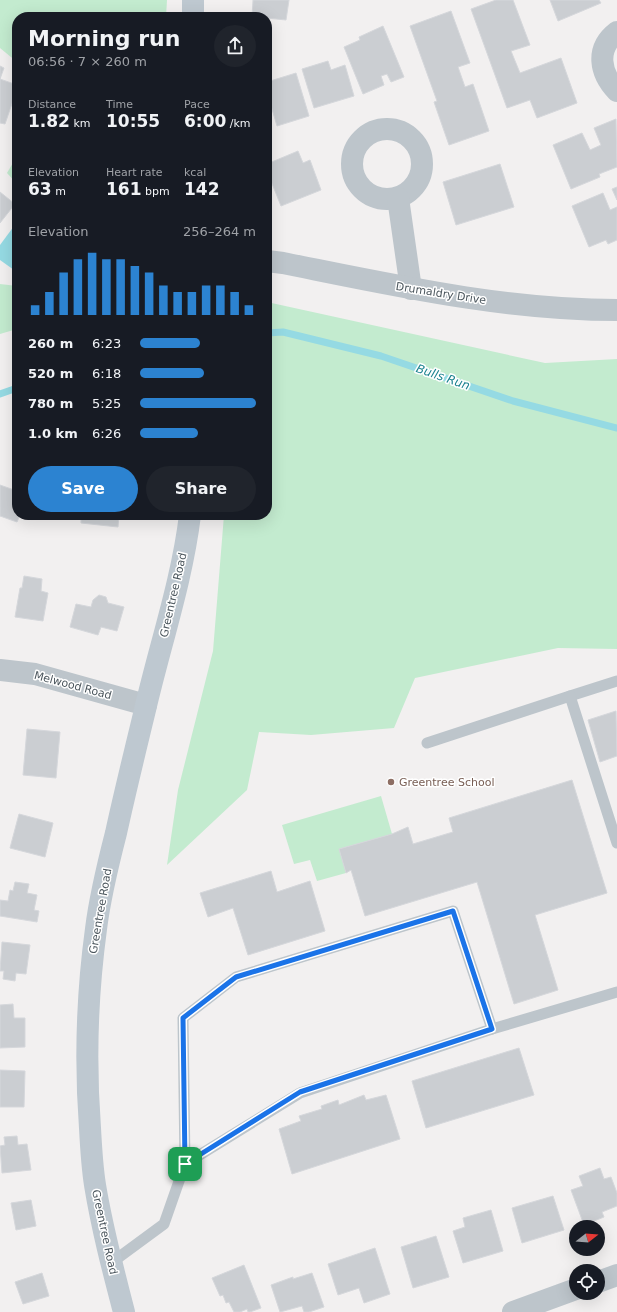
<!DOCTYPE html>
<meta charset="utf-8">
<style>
:root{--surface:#171b24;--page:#20242c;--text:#f1f3f6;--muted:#9ea1a6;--accent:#2c83d1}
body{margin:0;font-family:"DejaVu Sans",sans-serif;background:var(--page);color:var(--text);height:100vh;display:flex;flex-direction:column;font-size:15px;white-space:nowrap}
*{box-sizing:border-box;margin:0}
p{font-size:13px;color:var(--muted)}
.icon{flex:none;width:22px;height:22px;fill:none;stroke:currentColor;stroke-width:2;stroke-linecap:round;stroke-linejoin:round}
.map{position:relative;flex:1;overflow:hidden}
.side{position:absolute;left:12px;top:12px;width:260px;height:508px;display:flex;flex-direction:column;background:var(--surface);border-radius:16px;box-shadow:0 4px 16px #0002}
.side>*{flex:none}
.needle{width:26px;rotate:73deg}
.controls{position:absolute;left:569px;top:1220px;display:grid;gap:8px}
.controls a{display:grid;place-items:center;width:36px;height:36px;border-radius:50%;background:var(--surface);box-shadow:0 4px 16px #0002;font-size:20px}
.pin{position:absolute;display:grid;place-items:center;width:34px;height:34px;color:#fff;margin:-17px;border-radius:8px;box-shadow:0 2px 6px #0006}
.round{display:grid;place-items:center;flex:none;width:42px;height:42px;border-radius:21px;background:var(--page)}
.summary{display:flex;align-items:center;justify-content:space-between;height:68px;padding:0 16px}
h1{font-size:22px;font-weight:700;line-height:30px}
.stats{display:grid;grid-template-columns:repeat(3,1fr);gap:6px;height:68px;padding:4px 16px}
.stats div{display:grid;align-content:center}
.stats b{font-size:17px;font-weight:700}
.stats small{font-size:11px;font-weight:400}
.stats p{font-size:11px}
.chart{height:112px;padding:8px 16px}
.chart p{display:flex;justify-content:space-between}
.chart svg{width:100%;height:72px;margin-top:4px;stroke:var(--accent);stroke-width:6}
.button{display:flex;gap:8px;margin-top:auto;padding:8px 16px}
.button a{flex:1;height:46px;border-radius:24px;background:var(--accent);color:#fff;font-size:16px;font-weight:700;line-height:46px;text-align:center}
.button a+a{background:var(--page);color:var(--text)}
ul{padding:0 16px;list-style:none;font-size:13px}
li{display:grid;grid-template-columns:64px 48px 1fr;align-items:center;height:30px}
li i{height:10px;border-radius:5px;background:var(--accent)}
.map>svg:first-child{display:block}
.green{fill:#c3ebcf}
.water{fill:#95dae3}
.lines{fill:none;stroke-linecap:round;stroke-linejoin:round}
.stream{stroke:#95dae3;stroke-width:7}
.building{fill:#cbced2;stroke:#d5d7db}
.lane{stroke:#bdc5cb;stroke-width:11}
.street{stroke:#bdc5cb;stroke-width:22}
.secondary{stroke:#bec8d0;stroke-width:22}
.route-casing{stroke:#fff;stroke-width:8}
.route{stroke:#1a73e8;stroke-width:5}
.education-dot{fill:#8d6e63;stroke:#fff;stroke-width:1.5}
.labels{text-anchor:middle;stroke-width:3;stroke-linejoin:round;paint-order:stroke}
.street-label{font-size:11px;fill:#4a555c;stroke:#fff}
.education-label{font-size:11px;fill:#785e54;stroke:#fff;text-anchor:start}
.water-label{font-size:12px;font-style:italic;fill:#1a828f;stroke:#fff}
</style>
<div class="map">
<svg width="617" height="1312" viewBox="0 0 617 1312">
<rect width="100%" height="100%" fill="#f2f0f0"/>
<g class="green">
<path d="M 0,0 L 167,0 L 166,17 L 17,17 L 17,62 L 0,48 Z"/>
<path d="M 17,156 L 17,184 L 7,173 Z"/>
<path d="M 0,284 L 17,286 L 17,329 L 0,334 Z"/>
<path d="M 267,302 L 545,363 L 617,359 L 617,649 L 558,648 L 415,678 L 394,728 L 311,735 L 259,732 L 247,790 L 167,865 L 178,790 L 213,651 L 224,515 L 267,515 Z"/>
<path d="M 381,796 L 392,834 L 339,849 L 346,873 L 317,881 L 310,860 L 294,864 L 282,825 Z"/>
</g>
<path class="water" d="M 17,222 L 17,266 L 14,270 L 0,260 L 0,245 Z"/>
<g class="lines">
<g class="stream">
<path d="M 267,333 L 283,332 L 381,356 L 513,401 L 617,428"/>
<path d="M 0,394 L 17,388"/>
</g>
</g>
<g class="building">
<path d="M 253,0 L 289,0 L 286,20 L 267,18 L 267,17 L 252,17 Z"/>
<path d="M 496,0 L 513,0 L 530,45 L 511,51 L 520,73 L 561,58 L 577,103 L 537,118 L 530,100 L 507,108 L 471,9 Z"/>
<path d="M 550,0 L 599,0 L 601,3 L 558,21 Z"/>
<path d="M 451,11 L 470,63 L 458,67 L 465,87 L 473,84 L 489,131 L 449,145 L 434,102 L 437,101 L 410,26 Z"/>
<path d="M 383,26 L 404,77 L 391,82 L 387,74 L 381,76 L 384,85 L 363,94 L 344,47 L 360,40 L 359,37 Z"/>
<path d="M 328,61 L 331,70 L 345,65 L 354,96 L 314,108 L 302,69 Z"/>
<path d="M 0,66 L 4,68 L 0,79 Z"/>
<path d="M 296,73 L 309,116 L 277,126 L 267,92 L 267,82 Z"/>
<path d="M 0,79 L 17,85 L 17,89 L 5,124 L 0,123 Z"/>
<path d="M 616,119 L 617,167 L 599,174 L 600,177 L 571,189 L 553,145 L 582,133 L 590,150 L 601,145 L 594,128 Z"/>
<path d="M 298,151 L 303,163 L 310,160 L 321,190 L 281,206 L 267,171 L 267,164 Z"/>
<path d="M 500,164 L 514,207 L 456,225 L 443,182 Z"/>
<path d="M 617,187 L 617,200 L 612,189 Z"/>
<path d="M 0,192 L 15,204 L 0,223 Z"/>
<path d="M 603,193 L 610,210 L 617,207 L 617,240 L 608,244 L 606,240 L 589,247 L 572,206 Z"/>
<path d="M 0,485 L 17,491 L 17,515 L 20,515 L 17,522 L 0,516 Z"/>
<path d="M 81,515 L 119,515 L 118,527 L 81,523 Z"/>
<path d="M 24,576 L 42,579 L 41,591 L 48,593 L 43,621 L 15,617 L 20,588 L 22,588 Z"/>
<path d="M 99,595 L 106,597 L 108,603 L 124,607 L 117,631 L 101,627 L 98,635 L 70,627 L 76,604 L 91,607 L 93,600 Z"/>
<path d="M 616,711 L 617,756 L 600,762 L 588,720 Z"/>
<path d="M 27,729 L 60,732 L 56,778 L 23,775 Z"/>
<path d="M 572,780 L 607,893 L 535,915 L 558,990 L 514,1004 L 477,882 L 365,916 L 351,870 L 346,873 L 339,849 L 392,834 L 408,827 L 413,844 L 453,832 L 449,818 Z"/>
<path d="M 19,814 L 53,823 L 45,857 L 10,848 Z"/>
<path d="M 271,871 L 277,892 L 310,881 L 325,931 L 248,955 L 233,908 L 208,917 L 200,893 Z"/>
<path d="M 15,882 L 29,884 L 27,893 L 37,895 L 34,910 L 39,911 L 37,922 L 0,916 L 0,900 L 8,901 L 10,890 L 13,891 Z"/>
<path d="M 2,942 L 30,945 L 26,974 L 16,973 L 15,981 L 3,979 L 4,971 L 0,971 Z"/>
<path d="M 13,1004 L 14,1018 L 25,1018 L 25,1047 L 0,1048 L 0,1005 Z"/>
<path d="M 519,1048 L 534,1095 L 426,1128 L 412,1081 Z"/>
<path d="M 0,1070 L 25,1071 L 24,1107 L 0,1107 Z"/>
<path d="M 364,1095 L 366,1100 L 386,1095 L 400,1139 L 292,1174 L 279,1129 L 301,1121 L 299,1116 L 322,1109 L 321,1106 L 338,1100 L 339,1105 Z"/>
<path d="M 17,1136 L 18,1145 L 27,1144 L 31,1170 L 2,1173 L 0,1146 L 5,1145 L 4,1137 Z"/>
<path d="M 600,1168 L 604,1179 L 611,1177 L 617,1193 L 617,1206 L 602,1212 L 604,1217 L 584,1225 L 571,1190 L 583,1186 L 579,1176 Z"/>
<path d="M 553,1196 L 564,1230 L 522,1243 L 512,1208 Z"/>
<path d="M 31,1200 L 36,1226 L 16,1230 L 11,1203 Z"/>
<path d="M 491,1210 L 503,1251 L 463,1263 L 453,1231 L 465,1227 L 463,1218 Z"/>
<path d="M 436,1236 L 449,1277 L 413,1288 L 401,1247 Z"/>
<path d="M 375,1248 L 390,1294 L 364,1303 L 359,1288 L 338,1295 L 328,1264 Z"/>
<path d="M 244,1265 L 261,1308 L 250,1312 L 248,1312 L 247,1309 L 240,1312 L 234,1312 L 229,1302 L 226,1303 L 223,1295 L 220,1296 L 212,1278 Z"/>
<path d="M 42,1273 L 49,1296 L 23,1304 L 15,1282 Z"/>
<path d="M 312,1273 L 324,1307 L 309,1312 L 304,1312 L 302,1306 L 280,1312 L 271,1285 L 293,1277 L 293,1279 Z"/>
</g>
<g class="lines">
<g class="lane">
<path d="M 570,696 L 617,681"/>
<path d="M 427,743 L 570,696 L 617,843"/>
<path d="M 492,1029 L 617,992"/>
<path d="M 111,1263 L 164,1224 L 185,1164 L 183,1018 L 236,977 L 453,911 L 492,1029 L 300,1093 L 185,1164"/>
</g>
<g class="street">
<path d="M 617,32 C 595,49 600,73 617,91"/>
<circle cx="387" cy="164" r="35"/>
<path d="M 398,198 L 411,289"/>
<path d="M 267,261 L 283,263 C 393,285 504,310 617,310"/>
<path d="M 0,670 L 35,674 L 146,705"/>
<path d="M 598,1282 L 617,1275"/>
<path d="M 513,1312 L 576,1289"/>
</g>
<g class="secondary">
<path d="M 193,17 L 193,0"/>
<path d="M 124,1312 C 113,1270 102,1228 95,1185 C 92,1166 91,1147 90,1128 C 85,1061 87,995 96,929 C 100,896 108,864 116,833 C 125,792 135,751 145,710 C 160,645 182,581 190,515"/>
</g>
</g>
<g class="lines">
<g class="route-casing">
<path id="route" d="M 453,911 L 492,1029 L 300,1092 L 185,1164 L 183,1018 L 236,977 Z"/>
</g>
<use href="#route" class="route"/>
</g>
<circle class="education-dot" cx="391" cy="782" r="4"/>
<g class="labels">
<g class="street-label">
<text transform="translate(441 293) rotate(9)" y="4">Drumaldry Drive</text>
<text transform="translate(173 595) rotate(-77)" y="4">Greentree Road</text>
<text transform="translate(73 685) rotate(15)" y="4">Melwood Road</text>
<text transform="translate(100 911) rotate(-80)" y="4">Greentree Road</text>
<text transform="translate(105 1232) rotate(78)" y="4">Greentree Road</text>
</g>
<g class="education-label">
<text x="399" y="786">Greentree School</text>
</g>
<g class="water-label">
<text transform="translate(443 377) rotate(19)" y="4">Bulls Run</text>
</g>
</g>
</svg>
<div class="controls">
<a><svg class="needle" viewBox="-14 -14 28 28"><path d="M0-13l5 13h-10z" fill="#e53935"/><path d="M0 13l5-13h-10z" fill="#9ea1a6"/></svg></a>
<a><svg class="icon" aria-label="locate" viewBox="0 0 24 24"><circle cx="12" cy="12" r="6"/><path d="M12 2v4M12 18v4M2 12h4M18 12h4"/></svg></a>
</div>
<div class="pin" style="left:185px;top:1164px;background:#1e9e55"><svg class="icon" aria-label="arrive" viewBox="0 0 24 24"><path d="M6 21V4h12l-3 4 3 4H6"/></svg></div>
<section class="side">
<div class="summary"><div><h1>Morning run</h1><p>06:56 · 7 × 260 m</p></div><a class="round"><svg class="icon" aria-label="share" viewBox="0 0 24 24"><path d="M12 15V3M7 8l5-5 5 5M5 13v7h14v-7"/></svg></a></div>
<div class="stats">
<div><p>Distance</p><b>1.82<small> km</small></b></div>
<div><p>Time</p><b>10:55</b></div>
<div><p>Pace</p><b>6:00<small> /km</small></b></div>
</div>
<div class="stats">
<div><p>Elevation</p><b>63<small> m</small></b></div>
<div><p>Heart rate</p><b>161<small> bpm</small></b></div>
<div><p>kcal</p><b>142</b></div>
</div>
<div class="chart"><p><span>Elevation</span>256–264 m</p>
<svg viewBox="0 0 160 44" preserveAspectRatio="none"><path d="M5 44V38M15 44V30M25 44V18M35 44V10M45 44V6M55 44V10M65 44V10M75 44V14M85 44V18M95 44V26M105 44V30M115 44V30M125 44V26M135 44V26M145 44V30M155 44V38"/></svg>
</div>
<ul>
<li><b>260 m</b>6:23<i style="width:52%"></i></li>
<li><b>520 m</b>6:18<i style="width:55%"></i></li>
<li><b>780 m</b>5:25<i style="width:100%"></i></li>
<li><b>1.0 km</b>6:26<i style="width:50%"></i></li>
</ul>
<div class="button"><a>Save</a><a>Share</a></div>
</section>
</div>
